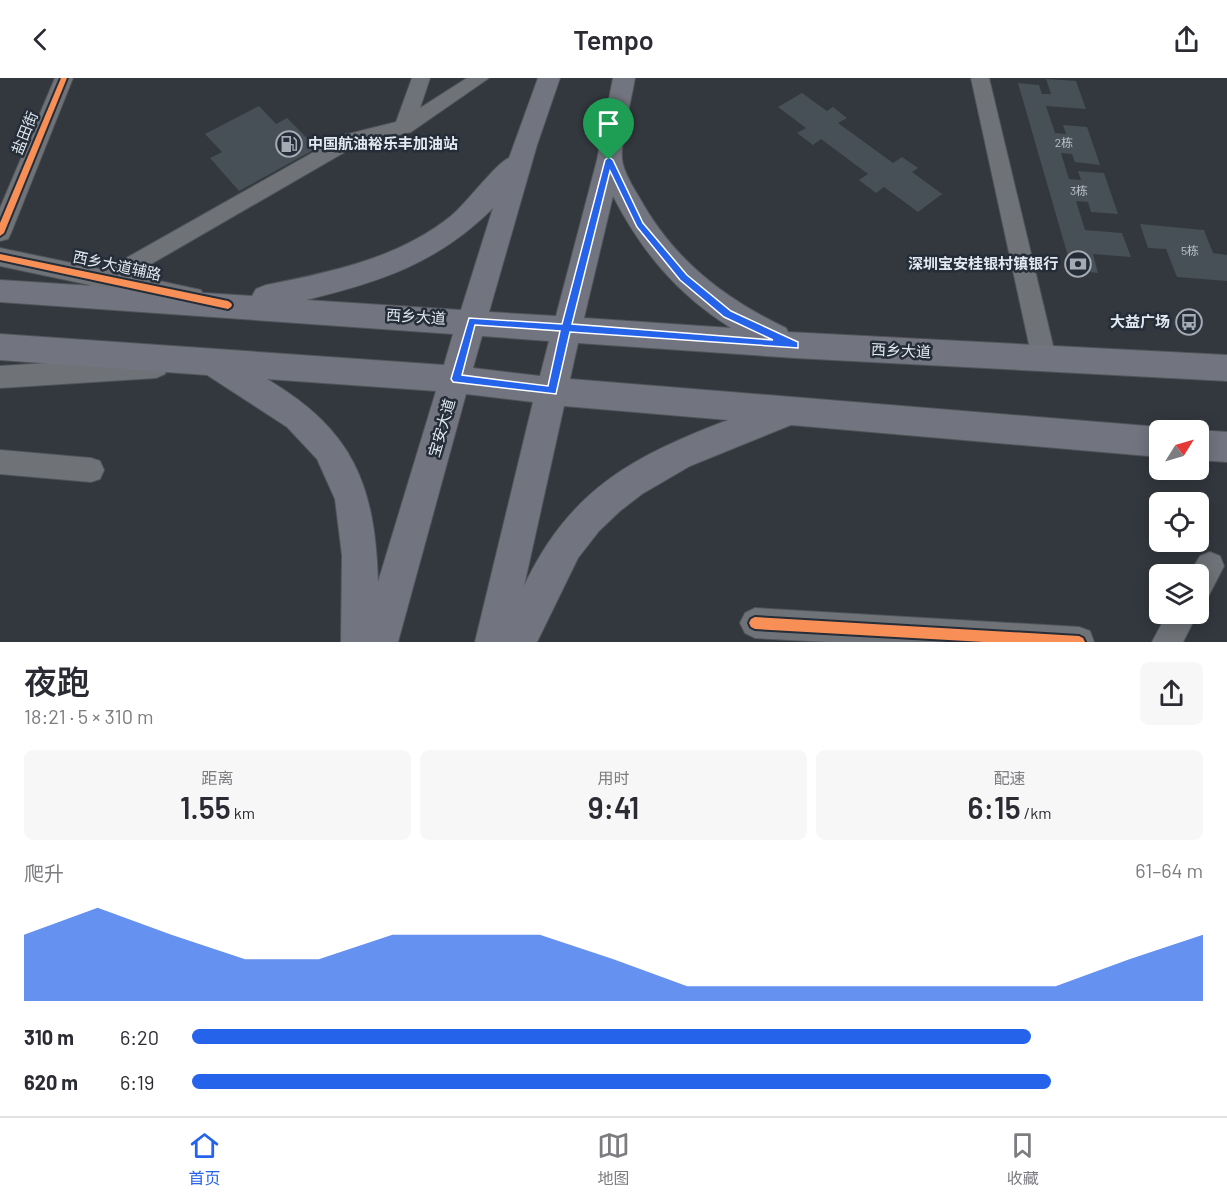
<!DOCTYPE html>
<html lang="zh">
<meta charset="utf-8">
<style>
:root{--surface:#fff;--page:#f7f7f7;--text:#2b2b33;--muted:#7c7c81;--line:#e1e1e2;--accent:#2563eb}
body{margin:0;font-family:Barlow,"Noto Sans SC",sans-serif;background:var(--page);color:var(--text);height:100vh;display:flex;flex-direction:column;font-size:22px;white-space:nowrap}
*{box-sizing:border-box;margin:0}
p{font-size:20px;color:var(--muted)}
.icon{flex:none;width:33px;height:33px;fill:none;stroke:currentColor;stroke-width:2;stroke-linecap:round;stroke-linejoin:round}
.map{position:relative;height:564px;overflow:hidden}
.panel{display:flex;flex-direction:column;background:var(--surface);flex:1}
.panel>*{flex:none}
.needle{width:39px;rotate:53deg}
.controls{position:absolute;left:1149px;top:342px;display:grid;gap:12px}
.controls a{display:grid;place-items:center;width:60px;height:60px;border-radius:9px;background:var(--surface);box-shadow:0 3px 15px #0003;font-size:30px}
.pin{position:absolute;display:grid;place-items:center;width:51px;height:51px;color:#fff;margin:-62px -26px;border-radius:50% 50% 50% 0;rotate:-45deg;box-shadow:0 0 6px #0007}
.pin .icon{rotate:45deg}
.round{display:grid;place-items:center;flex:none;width:63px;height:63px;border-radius:9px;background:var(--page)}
.head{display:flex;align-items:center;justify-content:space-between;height:102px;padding:0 24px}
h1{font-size:33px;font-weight:600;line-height:45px}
.metrics{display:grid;grid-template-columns:repeat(3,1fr);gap:9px;height:102px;padding:6px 24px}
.metrics div{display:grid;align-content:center;border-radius:9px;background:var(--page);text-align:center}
.metrics b{font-size:30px;font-weight:600}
.metrics small{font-size:16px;font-weight:400}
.metrics p{font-size:16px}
.chart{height:168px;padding:12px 24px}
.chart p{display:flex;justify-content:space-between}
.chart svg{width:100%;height:108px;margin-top:6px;fill:var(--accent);opacity:.7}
ul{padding:0 24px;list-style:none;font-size:20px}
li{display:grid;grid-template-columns:96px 72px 1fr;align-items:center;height:45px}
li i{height:15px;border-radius:8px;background:var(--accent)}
header{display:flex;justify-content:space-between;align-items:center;height:78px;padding:0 24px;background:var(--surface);font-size:27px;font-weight:600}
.dock{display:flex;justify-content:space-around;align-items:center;height:84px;border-top:2px solid var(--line);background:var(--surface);font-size:16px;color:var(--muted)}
.dock a{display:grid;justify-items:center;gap:3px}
.dock .selected{color:var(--accent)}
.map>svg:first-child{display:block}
.building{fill:#465056}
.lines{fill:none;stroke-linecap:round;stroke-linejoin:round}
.minor-casing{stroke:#505459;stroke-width:2}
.major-casing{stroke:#505459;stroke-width:2}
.minor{fill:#6f7378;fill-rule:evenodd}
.major{fill:#72757f;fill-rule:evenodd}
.cycleway-casing{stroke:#242d38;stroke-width:4}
.cycleway{fill:#f78f57;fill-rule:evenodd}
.route{fill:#2563eb;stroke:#fff;stroke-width:1.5;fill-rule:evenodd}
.labels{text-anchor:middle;stroke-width:5;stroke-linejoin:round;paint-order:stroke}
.number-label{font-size:12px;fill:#bcc3ca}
.street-label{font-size:15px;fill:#e3e9f0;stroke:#242d38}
.poi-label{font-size:15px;font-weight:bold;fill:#e3e9f0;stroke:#242d38;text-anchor:end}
</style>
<header><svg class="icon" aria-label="back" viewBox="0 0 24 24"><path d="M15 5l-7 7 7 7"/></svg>Tempo<svg class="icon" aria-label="share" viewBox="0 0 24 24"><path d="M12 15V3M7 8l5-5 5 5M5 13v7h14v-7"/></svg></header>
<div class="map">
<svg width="1227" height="564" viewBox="0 0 1227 564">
<rect width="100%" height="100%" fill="#33383e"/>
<g class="building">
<path d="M 1046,1 L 1076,3 L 1086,31 L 1046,28 L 1055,55 L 1066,56 L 1063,47 L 1087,49 L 1100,87 L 1075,84 L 1072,76 L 1061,75 L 1069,101 L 1081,102 L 1078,93 L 1104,95 L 1118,136 L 1091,134 L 1088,124 L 1076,123 L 1085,152 L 1122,155 L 1131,179 L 1093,176 L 1098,195 L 1072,192 L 1018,5 L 1039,7 L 1042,16 L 1051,16 Z"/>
<path d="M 802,15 L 827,33 L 833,29 L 847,40 L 838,45 L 893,85 L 902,79 L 918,90 L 912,94 L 942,116 L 918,134 L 884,109 L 876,115 L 859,102 L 868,96 L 821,61 L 813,67 L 797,55 L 806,50 L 778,29 Z"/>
<path d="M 259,28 L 276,46 L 287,40 L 317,70 L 239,113 L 210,80 L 222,74 L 205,56 Z"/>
<path d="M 1140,146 L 1204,152 L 1213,175 L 1227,177 L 1227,203 L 1177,199 L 1166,171 L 1148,170 Z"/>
</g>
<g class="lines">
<g class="minor-casing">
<g id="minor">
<path d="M 55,0 L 73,0 L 11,155 L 8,161 L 0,163 L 0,130 Z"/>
<path d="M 412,0 L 430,0 L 420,30 L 467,0 L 489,0 L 411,54 L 357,67 L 132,197 L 201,212 L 204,219 L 201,226 L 193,228 L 113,211 C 104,221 99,229 85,225 L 82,218 L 90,207 L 0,188 L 0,170 L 105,192 L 344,57 L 396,44 Z"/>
<path d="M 971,0 L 989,0 L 1056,280 L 1052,287 L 1044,290 L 1036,287 L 1032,280 Z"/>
<path d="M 156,278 L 165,282 L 168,289 L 165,296 L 156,300 L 0,310 L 0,288 Z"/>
<path d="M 0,372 L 91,380 L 100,383 L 104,392 L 100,401 L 91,404 L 0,396 Z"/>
<path d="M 1210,474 L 1220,478 L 1224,488 L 1208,519 L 1198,523 L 1198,496 L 1189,496 L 1200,478 Z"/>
<path d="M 755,530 L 1079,549 L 1090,553 L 1094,564 L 827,564 L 755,560 L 745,555 L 740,545 L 745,535 Z"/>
<path d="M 1167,536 L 1197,536 L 1183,564 L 1152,564 Z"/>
</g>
</g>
<g class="major-casing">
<g id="major">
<path d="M 538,0 L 560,0 L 537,67 L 489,234 L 556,238 L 597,82 L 613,0 L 635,0 C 632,19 620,65 622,81 C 623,93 633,109 639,119 C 673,181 723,220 786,250 L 788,254 L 1227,277 L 1227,303 L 795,280 L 578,265 L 570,301 L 1160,349 L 1169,352 L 1160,352 L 1160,379 L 791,347 L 690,388 L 642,416 L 620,433 L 599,453 L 578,480 L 537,564 L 475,564 L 533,324 L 466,316 L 398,564 L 341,564 L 342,477 L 335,421 L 317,381 L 287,349 L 207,297 L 0,282 L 0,256 L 444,287 L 453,256 L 0,224 L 0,202 L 252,218 L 256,211 L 266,207 C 331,194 397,181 451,138 C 465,127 498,83 509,80 ZM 613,118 C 642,174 677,216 731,250 L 584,240 ZM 493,130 L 461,232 L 306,222 C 380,204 438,185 493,130 ZM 482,258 L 549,263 L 540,298 L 473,290 ZM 267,301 L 436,313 L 378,504 C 375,406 353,352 267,301 ZM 564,328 L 728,342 C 633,378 569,412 524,508 Z"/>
<path d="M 1197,352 L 1198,352 L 1227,354 L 1227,384 L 1198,382 Z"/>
</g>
</g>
<use href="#minor" class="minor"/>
<use href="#major" class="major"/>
<g class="cycleway-casing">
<g id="cycleway">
<path d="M 61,0 L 67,0 L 4,155 L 0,158 L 0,145 Z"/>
<path d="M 0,176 L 228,223 L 231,225 L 232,227 L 231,229 L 228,231 L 0,182 Z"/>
<path d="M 755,539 L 1079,558 L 1083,560 L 1085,564 L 984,564 L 755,551 L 751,549 L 749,545 L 751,541 Z"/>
</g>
</g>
<use href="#cycleway" class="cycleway"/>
</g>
<path class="route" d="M 609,79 L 613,82 L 643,145 L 687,197 L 731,233 L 798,264 L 798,270 L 570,254 L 556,316 L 453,304 L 451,301 L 469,240 L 562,246 L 605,82 ZM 610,93 L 637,149 L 680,202 L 724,239 L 773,262 L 572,246 ZM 475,247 L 560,253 L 548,308 L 462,297 Z"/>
<defs>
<g id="fuel-ring" transform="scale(1.35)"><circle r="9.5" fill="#242d38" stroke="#a5abb2" stroke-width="1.5"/><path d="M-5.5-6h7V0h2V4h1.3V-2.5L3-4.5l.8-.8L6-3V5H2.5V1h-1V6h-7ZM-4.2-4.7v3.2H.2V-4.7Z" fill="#a5abb2"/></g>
<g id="bank-ring" transform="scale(1.35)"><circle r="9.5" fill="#242d38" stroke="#a5abb2" stroke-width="1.5"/><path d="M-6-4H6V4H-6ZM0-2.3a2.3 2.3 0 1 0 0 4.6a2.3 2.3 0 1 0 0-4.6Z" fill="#a5abb2"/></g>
<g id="bus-ring" transform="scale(1.35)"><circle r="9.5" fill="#242d38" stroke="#a5abb2" stroke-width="1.5"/><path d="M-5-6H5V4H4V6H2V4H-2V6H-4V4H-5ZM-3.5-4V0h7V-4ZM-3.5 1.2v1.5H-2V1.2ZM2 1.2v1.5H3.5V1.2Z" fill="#a5abb2"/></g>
</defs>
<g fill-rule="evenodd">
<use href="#fuel-ring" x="289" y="66"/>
<use href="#bank-ring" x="1078" y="186"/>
<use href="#bus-ring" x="1189" y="244"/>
</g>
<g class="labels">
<g class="number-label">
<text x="1064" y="69">2栋</text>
<text x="1079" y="117">3栋</text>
<text x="1190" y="177">5栋</text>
</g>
<g class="street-label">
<text transform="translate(25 55) rotate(-68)" y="5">盐田街</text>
<text transform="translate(117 188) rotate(12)" y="5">西乡大道辅路</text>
<text transform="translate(416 239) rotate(4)" y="5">西乡大道</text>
<text transform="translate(901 273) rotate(3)" y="5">西乡大道</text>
<text transform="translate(442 350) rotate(-74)" y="5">宝安大道</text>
</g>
<g class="poi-label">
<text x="308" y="71" text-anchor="start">中国航油裕乐丰加油站</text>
<text x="1058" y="191">深圳宝安桂银村镇银行</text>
<text x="1170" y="249">大益广场</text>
</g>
</g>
</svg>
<div class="controls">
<a><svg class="needle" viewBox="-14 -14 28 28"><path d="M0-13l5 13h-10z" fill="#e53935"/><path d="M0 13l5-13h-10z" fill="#7c7c81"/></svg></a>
<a><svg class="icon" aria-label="locate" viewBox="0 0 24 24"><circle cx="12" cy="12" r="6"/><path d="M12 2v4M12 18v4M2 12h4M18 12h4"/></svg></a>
<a><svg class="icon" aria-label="layers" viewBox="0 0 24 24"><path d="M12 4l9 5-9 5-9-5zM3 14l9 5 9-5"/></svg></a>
</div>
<div class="pin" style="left:609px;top:82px;background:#1e9e55"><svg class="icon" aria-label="arrive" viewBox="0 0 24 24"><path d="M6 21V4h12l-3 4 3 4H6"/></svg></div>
</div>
<section class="panel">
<div class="head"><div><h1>夜跑</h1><p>18:21 · 5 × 310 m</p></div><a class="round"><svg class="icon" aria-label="share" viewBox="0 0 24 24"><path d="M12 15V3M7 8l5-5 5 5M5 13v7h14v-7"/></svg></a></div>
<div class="metrics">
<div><p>距离</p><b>1.55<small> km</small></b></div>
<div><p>用时</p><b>9:41</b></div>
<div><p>配速</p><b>6:15<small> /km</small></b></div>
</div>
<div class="chart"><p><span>爬升</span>61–64 m</p>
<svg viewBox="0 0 160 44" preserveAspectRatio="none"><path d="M0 44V17L10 6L20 17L30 27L40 27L50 17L60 17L70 17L80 27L90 38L100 38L110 38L120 38L130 38L140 38L150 27L160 17V44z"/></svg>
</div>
<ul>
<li><b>310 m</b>6:20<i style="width:83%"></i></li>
<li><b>620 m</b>6:19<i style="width:85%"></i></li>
</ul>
</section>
<nav class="dock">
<a class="selected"><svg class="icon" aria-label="home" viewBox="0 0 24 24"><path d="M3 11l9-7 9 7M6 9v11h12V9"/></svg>首页</a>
<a><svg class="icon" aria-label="map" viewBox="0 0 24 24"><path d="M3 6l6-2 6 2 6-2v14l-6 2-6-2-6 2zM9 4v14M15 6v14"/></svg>地图</a>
<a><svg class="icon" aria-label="saved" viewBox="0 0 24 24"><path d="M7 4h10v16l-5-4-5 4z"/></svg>收藏</a>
</nav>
